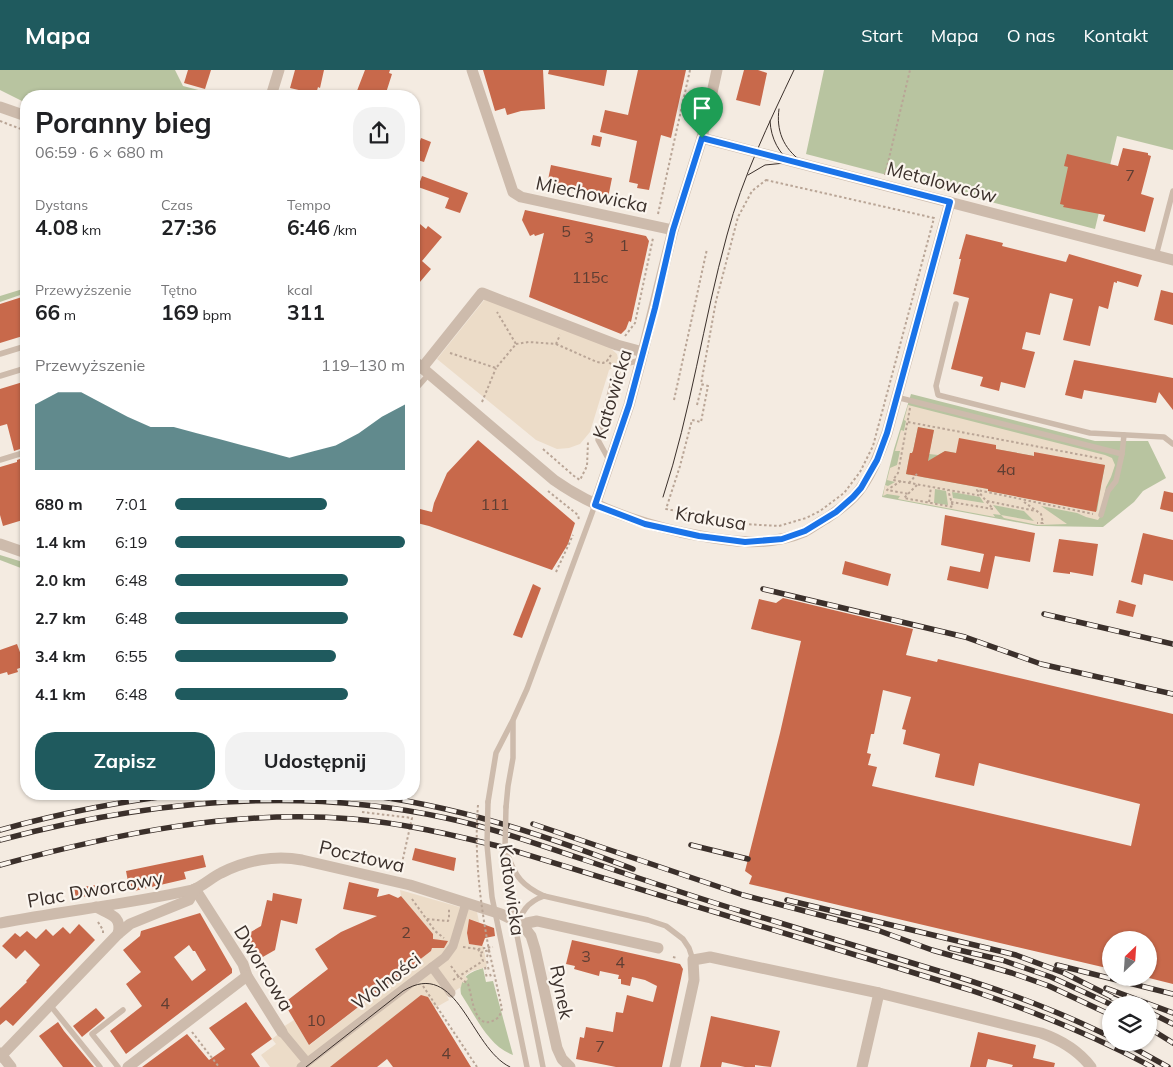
<!DOCTYPE html>
<html lang="pl">
<meta charset="utf-8">
<style>
:root{--surface:#fff;--page:#f2f2f2;--text:#202124;--muted:#757577;--accent:#1f5a5e}
body{margin:0;font-family:Mulish,sans-serif;background:var(--page);color:var(--text);height:100vh;display:flex;flex-direction:column;font-size:19px;white-space:nowrap}
*{box-sizing:border-box;margin:0}
p{font-size:16px;color:var(--muted)}
.icon{flex:none;width:28px;height:28px;fill:none;stroke:currentColor;stroke-width:2;stroke-linecap:round;stroke-linejoin:round}
.map{position:relative;flex:1;overflow:hidden}
.sheet{position:absolute;left:20px;top:20px;width:400px;height:710px;display:flex;flex-direction:column;background:var(--surface);border-radius:20px;box-shadow:0 1px 4px #0004}
.sheet>*{flex:none}
.needle{width:32px;rotate:25deg}
.buttons{position:absolute;left:1102px;top:861px;display:grid;gap:10px}
.buttons a{display:grid;place-items:center;width:55px;height:55px;border-radius:50%;background:var(--surface);box-shadow:0 1px 4px #0004;font-size:25px}
.pin{position:absolute;display:grid;place-items:center;width:42px;height:42px;color:#fff;margin:-51px -21px;border-radius:50% 50% 50% 0;rotate:-45deg;box-shadow:0 0 5px #0007}
.pin .icon{rotate:45deg}
.round{display:grid;place-items:center;flex:none;width:52px;height:52px;border-radius:20px;background:var(--page)}
.head{display:flex;align-items:center;justify-content:space-between;height:85px;padding:0 15px}
h1{font-size:28px;font-weight:700;line-height:38px}
.metrics{display:grid;grid-template-columns:repeat(3,1fr);gap:8px;height:85px;padding:5px 15px}
.metrics div{display:grid;align-content:center}
.metrics b{font-size:21px;font-weight:700}
.metrics small{font-size:14px;font-weight:400}
.metrics p{font-size:14px}
.chart{height:140px;padding:10px 15px}
.chart p{display:flex;justify-content:space-between}
.chart svg{width:100%;height:90px;margin-top:5px;fill:var(--accent);opacity:.7}
.button{display:flex;gap:10px;margin-top:auto;padding:10px 15px}
.button a{flex:1;height:58px;border-radius:20px;background:var(--accent);color:#fff;font-size:20px;font-weight:700;line-height:58px;text-align:center}
.button a+a{background:var(--page);color:var(--text)}
ul{padding:0 15px;list-style:none;font-size:16px}
li{display:grid;grid-template-columns:80px 60px 1fr;align-items:center;height:38px}
li i{height:12px;border-radius:6px;background:var(--accent)}
header{display:flex;align-items:center;gap:30px;box-sizing:border-box;height:70px;padding:0 25px;background:var(--accent);color:#fff}
header strong{font-size:24px}
nav{display:flex;gap:28px;margin-inline-start:auto;font-size:18px}
.map>svg:first-child{display:block}
.green{fill:#b8c4a0}
.plaza{fill:#ecdcc8;fill-rule:evenodd}
.building{fill:#c8694b;fill-rule:evenodd}
.lines{fill:none;stroke-linecap:round;stroke-linejoin:round}
.path{stroke:#b9a596;stroke-width:2;stroke-dasharray:2.5 2.5;stroke-linecap:butt}
.service{stroke:#cdbbac;stroke-width:5.5}
.pedestrian{stroke:#cdbbac;stroke-width:9}
.minor{stroke:#cdbbac;stroke-width:11}
.tram{stroke:#3b302b;stroke-width:1}
.rail-casing{stroke:#3b302b;stroke-width:5.5}
.rail{stroke:#fbf5ee;stroke-width:4;stroke-dasharray:11;stroke-linecap:butt}
.path-bridge{stroke:#b9a596;stroke-width:2;stroke-dasharray:2.5 2.5;stroke-linecap:butt}
.service-bridge{stroke:#cdbbac;stroke-width:5.5}
.route-casing{stroke:#fff;stroke-width:10}
.route{stroke:#1a73e8;stroke-width:6}
.labels{text-anchor:middle;stroke-width:4.5;stroke-linejoin:round;paint-order:stroke}
.number-label{font-size:16px;fill:#5e3e33}
.street-label{font-size:19px;fill:#3b302b;stroke:#fbf5ee}
</style>
<header>
<strong>Mapa</strong>
<nav><a>Start</a><a>Mapa</a><a>O nas</a><a>Kontakt</a></nav>
</header>
<div class="map">
<svg width="1173" height="997" viewBox="0 0 1173 997">
<rect width="100%" height="100%" fill="#f4ebe1"/>
<g class="green">
<path d="M 0,0 L 175,0 L 183,16 L 210,23 L 210,26 L 26,26 L 26,33 L 0,20 Z"/>
<path d="M 824,0 L 1173,0 L 1173,80 L 1117,66 L 1095,159 L 806,84 Z"/>
<path d="M 26,218 L 26,223 L 0,232 L 0,226 Z"/>
<path d="M 911,324 L 1095,371 L 1148,371 L 1166,408 L 1143,421 L 1134,432 L 1103,457 L 1037,456 L 882,427 L 894,379 Z"/>
<path d="M 0,485 L 26,493 L 26,500 L 0,490 Z"/>
<path d="M 483,898 L 486,912 L 493,911 L 513,985 C 488,976 475,945 461,924 C 458,908 470,902 483,898 Z"/>
</g>
<g class="plaza">
<path d="M 485,229 L 608,276 L 617,284 L 618,289 L 616,296 L 609,300 L 590,362 L 580,374 L 569,378 L 557,379 L 536,370 L 437,289 Z"/>
<path d="M 908,335 L 1105,385 L 1112,388 L 1115,395 L 1111,407 L 1106,417 L 1100,447 L 1098,450 L 1086,447 L 1077,443 L 1041,436 L 1067,454 L 1038,455 L 1004,448 L 1001,445 L 993,444 L 995,447 L 898,429 L 900,426 L 887,424 L 883,426 L 885,415 L 888,416 L 895,412 L 887,410 L 890,398 L 897,395 L 900,381 L 895,381 L 901,360 L 904,361 L 906,351 L 904,350 ZM 918,357 L 934,360 L 929,384 L 938,385 L 945,381 L 956,383 L 996,375 L 996,379 L 1034,386 L 1034,383 L 1105,395 L 1102,411 L 1099,416 L 1101,416 L 1097,441 L 988,421 L 988,419 L 922,407 L 912,403 L 909,405 L 906,404 L 910,383 L 912,383 L 913,381 ZM 935,419 L 946,421 L 948,435 L 934,433 ZM 952,422 L 980,427 L 984,433 L 953,428 ZM 993,435 L 1024,441 L 1034,451 L 1001,445 Z"/>
<path d="M 400,820 L 477,842 L 479,852 L 469,849 L 467,863 L 469,874 L 482,876 L 483,874 L 487,897 L 472,901 L 465,906 L 468,909 L 464,913 L 462,912 L 461,917 L 447,926 L 449,930 L 330,997 L 270,997 L 261,985 L 276,974 L 272,969 L 285,959 L 283,957 L 294,950 L 308,973 L 311,974 L 431,881 L 436,869 L 433,869 L 429,860 L 401,826 Z"/>
</g>
<g class="building">
<path d="M 188,0 L 211,0 L 205,19 L 184,13 Z"/>
<path d="M 295,0 L 324,0 L 320,18 L 318,17 L 316,24 L 290,18 Z"/>
<path d="M 365,0 L 390,0 L 389,3 L 392,4 L 385,26 L 355,26 Z"/>
<path d="M 483,0 L 543,0 L 545,39 L 521,41 L 507,45 L 505,38 L 495,41 Z"/>
<path d="M 549,0 L 607,0 L 604,16 L 548,4 Z"/>
<path d="M 638,0 L 686,0 L 671,68 L 661,65 L 649,120 L 637,118 L 638,114 L 629,112 L 637,71 L 600,62 L 605,40 L 628,45 Z"/>
<path d="M 744,0 L 758,0 L 767,3 L 760,36 L 736,30 Z"/>
<path d="M 593,65 L 602,67 L 600,77 L 591,75 Z"/>
<path d="M 421,68 L 431,72 L 424,92 L 414,89 Z"/>
<path d="M 1123,78 L 1148,83 L 1148,85 L 1151,86 L 1141,124 L 1154,128 L 1145,162 L 1103,151 L 1105,145 L 1063,137 L 1064,135 L 1060,134 L 1068,97 L 1064,96 L 1067,84 L 1118,96 Z"/>
<path d="M 551,95 L 612,108 L 608,128 L 547,115 Z"/>
<path d="M 422,106 L 468,123 L 460,143 L 445,138 L 449,128 L 418,117 Z"/>
<path d="M 525,140 L 646,166 L 649,171 L 631,252 L 629,251 L 626,259 L 621,264 L 529,227 L 544,163 L 535,166 L 534,164 L 530,166 L 522,150 Z"/>
<path d="M 414,149 L 426,159 L 428,156 L 442,167 L 422,191 L 431,199 L 414,219 Z"/>
<path d="M 966,164 L 1003,173 L 1002,176 L 1066,192 L 1069,184 L 1142,205 L 1138,217 L 1117,211 L 1117,213 L 1114,212 L 1108,239 L 1099,236 L 1090,276 L 1063,270 L 1073,229 L 1050,223 L 1040,265 L 1026,262 L 1022,279 L 1035,282 L 1025,318 L 1001,312 L 999,321 L 980,316 L 983,307 L 951,299 L 969,228 L 953,224 L 961,189 L 959,189 Z"/>
<path d="M 1161,220 L 1173,223 L 1173,255 L 1154,250 Z"/>
<path d="M 22,227 L 23,230 L 26,229 L 26,265 L 0,273 L 0,234 Z"/>
<path d="M 1074,290 L 1173,308 L 1173,340 L 1159,322 L 1156,333 L 1084,320 L 1082,329 L 1065,325 Z"/>
<path d="M 26,311 L 26,377 L 14,381 L 7,354 L 0,356 L 0,319 Z"/>
<path d="M 918,357 L 934,360 L 928,391 L 945,381 L 956,383 L 959,368 L 996,375 L 996,379 L 1034,386 L 1034,382 L 1105,395 L 1096,442 L 988,421 L 988,419 L 906,404 L 910,383 L 912,383 L 913,381 Z"/>
<path d="M 478,370 L 575,453 L 568,474 L 552,500 L 429,456 L 417,453 L 420,439 L 432,442 L 434,433 L 447,403 Z"/>
<path d="M 26,387 L 26,449 L 3,456 L 0,445 L 0,397 L 17,392 L 17,390 Z"/>
<path d="M 1164,421 L 1173,423 L 1173,442 L 1160,439 Z"/>
<path d="M 945,445 L 1035,463 L 1030,492 L 995,486 L 988,519 L 947,510 L 950,496 L 980,502 L 984,484 L 941,475 Z"/>
<path d="M 1143,463 L 1173,470 L 1173,511 L 1144,504 L 1142,515 L 1131,512 Z"/>
<path d="M 1059,469 L 1098,474 L 1093,506 L 1070,502 L 1070,504 L 1053,502 Z"/>
<path d="M 845,491 L 891,504 L 888,516 L 842,504 Z"/>
<path d="M 533,514 L 541,518 L 522,568 L 513,565 Z"/>
<path d="M 783,528 L 913,559 L 906,585 L 937,592 L 938,589 L 1173,644 L 1173,914 L 1149,908 L 1149,870 L 1111,870 L 1111,899 L 749,814 L 752,806 L 745,801 L 780,663 L 801,571 L 751,559 L 759,529 L 776,533 ZM 883,620 L 911,627 L 902,659 L 906,660 L 903,674 L 940,684 L 935,707 L 974,716 L 979,693 L 1140,734 L 1131,776 L 872,716 L 877,697 L 868,695 L 871,684 L 867,683 L 871,664 L 874,664 Z"/>
<path d="M 1119,530 L 1136,535 L 1133,547 L 1116,543 Z"/>
<path d="M 17,574 L 25,596 L 17,599 L 18,602 L 8,605 L 7,602 L 0,604 L 0,580 Z"/>
<path d="M 415,778 L 456,788 L 454,801 L 412,790 Z"/>
<path d="M 203,785 L 206,797 L 184,802 L 186,809 L 130,822 L 126,801 Z"/>
<path d="M 349,812 L 379,819 L 377,827 L 389,824 L 398,828 L 401,826 L 433,864 L 433,869 L 448,871 L 444,878 L 432,878 L 431,881 L 309,975 L 284,933 L 328,899 L 315,879 L 341,862 L 377,846 L 343,839 Z"/>
<path d="M 104,814 L 105,823 L 76,828 L 74,818 Z"/>
<path d="M 273,823 L 302,829 L 297,854 L 281,850 L 275,880 L 261,888 L 244,866 L 261,856 L 267,830 L 272,831 Z"/>
<path d="M 200,843 L 232,899 L 232,903 L 126,984 L 110,961 L 142,936 L 126,914 L 141,902 L 123,880 L 140,866 L 141,861 ZM 189,875 L 193,881 L 195,881 L 206,900 L 192,911 L 174,887 Z"/>
<path d="M 469,849 L 494,858 L 495,866 L 485,868 L 482,876 L 469,874 L 467,863 Z"/>
<path d="M 79,854 L 95,870 L 13,956 L 6,950 L 0,955 L 0,938 L 27,912 L 26,911 L 40,895 L 25,880 L 16,889 L 2,876 L 15,863 L 20,867 L 27,861 L 36,869 L 46,859 L 53,866 L 63,857 L 70,864 Z"/>
<path d="M 572,870 L 680,894 L 683,899 L 662,997 L 616,997 L 576,989 L 580,967 L 584,968 L 586,957 L 613,962 L 616,942 L 623,943 L 627,925 L 653,932 L 657,916 L 645,910 L 632,907 L 630,916 L 621,914 L 621,909 L 618,909 L 619,905 L 600,901 L 599,906 L 574,899 L 575,896 L 566,894 Z"/>
<path d="M 421,925 L 428,927 L 471,997 L 393,997 L 387,989 L 377,997 L 330,997 Z"/>
<path d="M 246,932 L 272,969 L 251,984 L 260,997 L 142,997 L 187,964 L 209,990 L 225,979 L 209,958 Z"/>
<path d="M 96,938 L 105,948 L 82,967 L 73,956 Z"/>
<path d="M 711,946 L 780,961 L 771,997 L 755,995 L 755,997 L 745,997 L 722,992 L 721,997 L 700,997 Z"/>
<path d="M 58,952 L 64,961 L 94,997 L 63,997 L 39,966 Z"/>
<path d="M 978,962 L 1036,975 L 1033,988 L 1055,993 L 1054,997 L 1012,997 L 1013,995 L 988,989 L 986,997 L 970,997 Z"/>
</g>
<g class="lines">
<g class="path">
<path d="M 0,51 L 26,61"/>
<path d="M 885,105 L 910,0"/>
<path d="M 766,110 L 934,148 L 873,376 L 860,402 L 844,423 L 820,441 L 806,448 L 779,456 L 743,454 L 666,439 L 680,396 L 692,350 L 701,352 L 708,316 L 701,314 L 716,231 L 738,147 L 752,121 Z"/>
<path d="M 658,144 L 690,0"/>
<path d="M 625,266 L 635,253 L 653,168"/>
<path d="M 516,274 L 529,272 L 556,274 L 560,265"/>
<path d="M 556,274 L 597,292 L 603,293 L 607,291"/>
<path d="M 450,283 L 496,298 L 516,274 L 497,242"/>
<path d="M 611,285 L 607,291 L 611,294"/>
<path d="M 674,330 L 707,179"/>
<path d="M 482,332 L 496,298"/>
<path d="M 697,335 L 702,315"/>
<path d="M 910,338 L 898,403 L 893,410 L 982,426"/>
<path d="M 908,352 L 1103,389"/>
<path d="M 543,379 L 574,406 L 580,410 L 587,396 L 588,372"/>
<path d="M 901,411 L 887,420 L 909,424"/>
<path d="M 909,413 L 917,404"/>
<path d="M 917,415 L 904,428 L 953,437 L 948,420"/>
<path d="M 548,421 L 578,445 L 579,450"/>
<path d="M 987,431 L 1036,441"/>
<path d="M 929,432 L 931,417"/>
<path d="M 951,432 L 993,439 L 977,420 L 1093,444"/>
<path d="M 1024,432 L 1041,444 L 1043,453 L 1037,453"/>
<path d="M 556,502 L 573,465"/>
<path d="M 362,742 L 412,748 L 400,802"/>
<path d="M 412,829 L 435,861 L 444,868"/>
<path d="M 427,849 L 448,851 L 449,848 L 449,838"/>
<path d="M 98,852 L 103,860 L 103,863"/>
<path d="M 463,877 L 478,879 L 493,877"/>
<path d="M 478,879 L 480,883 L 489,880"/>
<path d="M 487,887 L 489,880"/>
<path d="M 673,887 L 677,888"/>
<path d="M 487,891 L 488,895"/>
<path d="M 451,896 L 458,906 L 468,914 C 473,928 474,966 499,947 L 502,939 L 489,880"/>
<path d="M 485,897 L 486,902"/>
<path d="M 488,897 L 489,901"/>
<path d="M 486,904 L 487,908"/>
<path d="M 490,904 L 491,907"/>
<path d="M 453,910 L 483,891 L 480,883"/>
<path d="M 423,916 L 477,997"/>
<path d="M 192,962 L 219,997"/>
</g>
<g class="service">
<path d="M 1156,186 L 1173,121"/>
<path d="M 956,234 L 936,316 L 938,325 L 1090,363 L 1164,367 L 1173,374"/>
<path d="M 0,284 L 26,276"/>
<path d="M 0,306 L 26,298"/>
<path d="M 414,321 L 429,304"/>
<path d="M 896,327 L 1122,384"/>
<path d="M 0,390 L 26,382"/>
<path d="M 609,390 L 598,370 L 612,315 L 621,295 L 641,290"/>
<path d="M 1101,445 L 1108,421 L 1116,411 L 1122,384 L 1124,365"/>
<path d="M 488,732 L 496,683 L 513,650 L 527,619 L 595,435"/>
<path d="M 506,737 L 508,716 L 513,688 L 513,652"/>
<path d="M 544,826 L 648,850 L 666,856 L 683,869 L 689,878 L 693,890"/>
<path d="M 50,935 L 100,997"/>
<path d="M 118,997 L 92,964 L 123,940"/>
</g>
<g class="pedestrian">
<path d="M 432,897 L 451,923"/>
<path d="M 282,962 L 307,992"/>
<path d="M 301,997 L 445,887 L 453,876 L 466,833"/>
</g>
<g class="minor">
<path d="M 472,0 L 513,122 L 521,127 L 673,160"/>
<path d="M 271,26 L 279,0"/>
<path d="M 0,37 L 26,46"/>
<path d="M 702,68 L 1173,190"/>
<path d="M 414,291 L 554,410 C 592,437 635,452 680,462 C 721,470 764,479 804,462 C 812,458 819,452 827,448 C 839,440 853,430 861,418 C 873,401 880,382 887,363 L 950,132"/>
<path d="M 422,298 L 482,223 L 617,275 L 643,282"/>
<path d="M 595,435 L 629,335 L 641,290 L 673,160 L 702,68 L 717,0"/>
<path d="M 0,474 L 26,483"/>
<path d="M 195,819 L 243,894 L 247,906 L 282,962"/>
<path d="M 96,837 C 109,844 123,846 118,864"/>
<path d="M 0,853 C 64,841 128,834 192,820 C 202,817 212,807 221,803 C 246,790 275,785 302,790 L 410,815 L 501,844 L 522,854 L 531,866 L 535,879 L 557,978 L 562,989 L 570,997"/>
<path d="M 522,854 L 537,851 L 658,878"/>
<path d="M 0,983 L 11,997"/>
<path d="M 0,987 L 118,864 L 130,854 L 189,830 L 195,819"/>
<path d="M 128,997 L 247,906"/>
<path d="M 675,997 L 694,910 L 693,890 L 710,887 L 879,923 L 1041,963 C 1061,970 1078,980 1091,997"/>
<path d="M 862,997 L 879,923"/>
</g>
<g class="tram">
<path d="M 779,39 C 776,60 783,78 801,91"/>
<path d="M 770,51 C 771,69 779,84 793,94"/>
<path d="M 748,105 L 765,95 L 785,93 L 940,128"/>
<path d="M 663,427 C 691,342 703,252 727,165 C 742,108 769,53 794,0"/>
<path d="M 306,997 L 403,921 C 458,887 470,978 510,997"/>
</g>
<g class="rail-casing">
<g id="rail">
<path d="M 763,519 L 965,567 L 1041,594 L 1173,624"/>
<path d="M 1044,544 L 1173,574"/>
<path d="M 359,724 C 455,735 544,765 633,799"/>
<path d="M 533,754 L 743,825 L 877,860 L 932,880 L 1012,903 L 1049,916 L 1111,945"/>
<path d="M 0,760 C 61,743 121,731 184,724"/>
<path d="M 0,770 C 146,731 297,715 446,748 C 493,758 539,775 585,790 C 638,808 691,826 744,842 C 803,860 863,878 922,896 C 966,909 1010,923 1053,941 C 1073,949 1092,958 1111,967"/>
<path d="M 691,775 L 748,789"/>
<path d="M 0,795 C 115,764 233,739 353,749 C 403,753 453,765 502,777 L 970,920 C 1033,941 1093,965 1152,997"/>
<path d="M 787,830 L 1016,885 L 1064,903 L 1118,930"/>
<path d="M 950,878 L 1002,890 L 1051,907 L 1110,934"/>
<path d="M 1057,895 L 1173,924"/>
<path d="M 1106,918 L 1173,943"/>
<path d="M 1112,928 L 1131,935"/>
<path d="M 1149,942 L 1173,954"/>
<path d="M 1149,958 L 1173,973"/>
<path d="M 1123,972 L 1168,997"/>
</g>
</g>
<use href="#rail" class="rail"/>
<path class="path-bridge" d="M 478,735 C 474,784 480,832 489,880"/>
<g class="service-bridge">
<path d="M 488,732 L 487,775 L 492,827 L 527,997"/>
<path d="M 506,737 L 505,777 L 509,825 L 543,997"/>
<path d="M 508,785 C 515,807 523,816 544,826"/>
<path d="M 516,860 C 521,842 527,832 544,826"/>
</g>
</g>
<g class="lines">
<g class="route-casing">
<path id="route" d="M 702,68 L 950,132 L 887,363 L 877,390 L 861,418 L 853,427 L 836,442 L 805,461 L 782,469 L 745,472 L 699,466 L 645,454 L 595,435 L 629,335 L 655,238 L 673,160 Z"/>
</g>
<use href="#route" class="route"/>
</g>
<g class="labels">
<g class="number-label">
<text x="1130" y="111">7</text>
<text x="566" y="167">5</text>
<text x="589" y="173">3</text>
<text x="624" y="181">1</text>
<text x="590" y="213">115c</text>
<text x="1006" y="405">4a</text>
<text x="495" y="440">111</text>
<text x="406" y="868">2</text>
<text x="586" y="892">3</text>
<text x="620" y="898">4</text>
<text x="165" y="939">4</text>
<text x="316" y="956">10</text>
<text x="600" y="982">7</text>
<text x="446" y="989">4</text>
</g>
<g class="street-label">
<text transform="translate(942 112) rotate(15)" y="7">Metalowców</text>
<text transform="translate(592 124) rotate(12)" y="7">Miechowicka</text>
<text transform="translate(612 324) rotate(-73)" y="7">Katowicka</text>
<text transform="translate(711 448) rotate(9)" y="7">Krakusa</text>
<text transform="translate(362 786) rotate(13)" y="7">Pocztowa</text>
<text transform="translate(95 819) rotate(-10)" y="7">Plac Dworcowy</text>
<text transform="translate(512 820) rotate(82)" y="7">Katowicka</text>
<text transform="translate(264 898) rotate(59)" y="7">Dworcowa</text>
<text transform="translate(386 911) rotate(-37)" y="7">Wolności</text>
<text transform="translate(562 922) rotate(79)" y="7">Rynek</text>
</g>
</g>
</svg>
<div class="buttons">
<a><svg class="needle" viewBox="-14 -14 28 28"><path d="M0-13l5 13h-10z" fill="#e53935"/><path d="M0 13l5-13h-10z" fill="#757577"/></svg></a>
<a><svg class="icon" aria-label="layers" viewBox="0 0 24 24"><path d="M12 4l9 5-9 5-9-5zM3 14l9 5 9-5"/></svg></a>
</div>
<div class="pin" style="left:702px;top:68px;background:#1e9e55"><svg class="icon" aria-label="arrive" viewBox="0 0 24 24"><path d="M6 21V4h12l-3 4 3 4H6"/></svg></div>
<section class="sheet">
<div class="head"><div><h1>Poranny bieg</h1><p>06:59 · 6 × 680 m</p></div><a class="round"><svg class="icon" aria-label="share" viewBox="0 0 24 24"><path d="M12 15V3M7 8l5-5 5 5M5 13v7h14v-7"/></svg></a></div>
<div class="metrics">
<div><p>Dystans</p><b>4.08<small> km</small></b></div>
<div><p>Czas</p><b>27:36</b></div>
<div><p>Tempo</p><b>6:46<small> /km</small></b></div>
</div>
<div class="metrics">
<div><p>Przewyższenie</p><b>66<small> m</small></b></div>
<div><p>Tętno</p><b>169<small> bpm</small></b></div>
<div><p>kcal</p><b>311</b></div>
</div>
<div class="chart"><p><span>Przewyższenie</span>119–130 m</p>
<svg viewBox="0 0 160 44" preserveAspectRatio="none"><path d="M0 44V12L10 6L20 6L30 12L40 18L50 23L60 23L70 26L80 29L90 32L100 35L110 38L120 35L130 32L140 26L150 18L160 12V44z"/></svg>
</div>
<ul>
<li><b>680 m</b>7:01<i style="width:66%"></i></li>
<li><b>1.4 km</b>6:19<i style="width:100%"></i></li>
<li><b>2.0 km</b>6:48<i style="width:75%"></i></li>
<li><b>2.7 km</b>6:48<i style="width:75%"></i></li>
<li><b>3.4 km</b>6:55<i style="width:70%"></i></li>
<li><b>4.1 km</b>6:48<i style="width:75%"></i></li>
</ul>
<div class="button"><a>Zapisz</a><a>Udostępnij</a></div>
</section>
</div>
